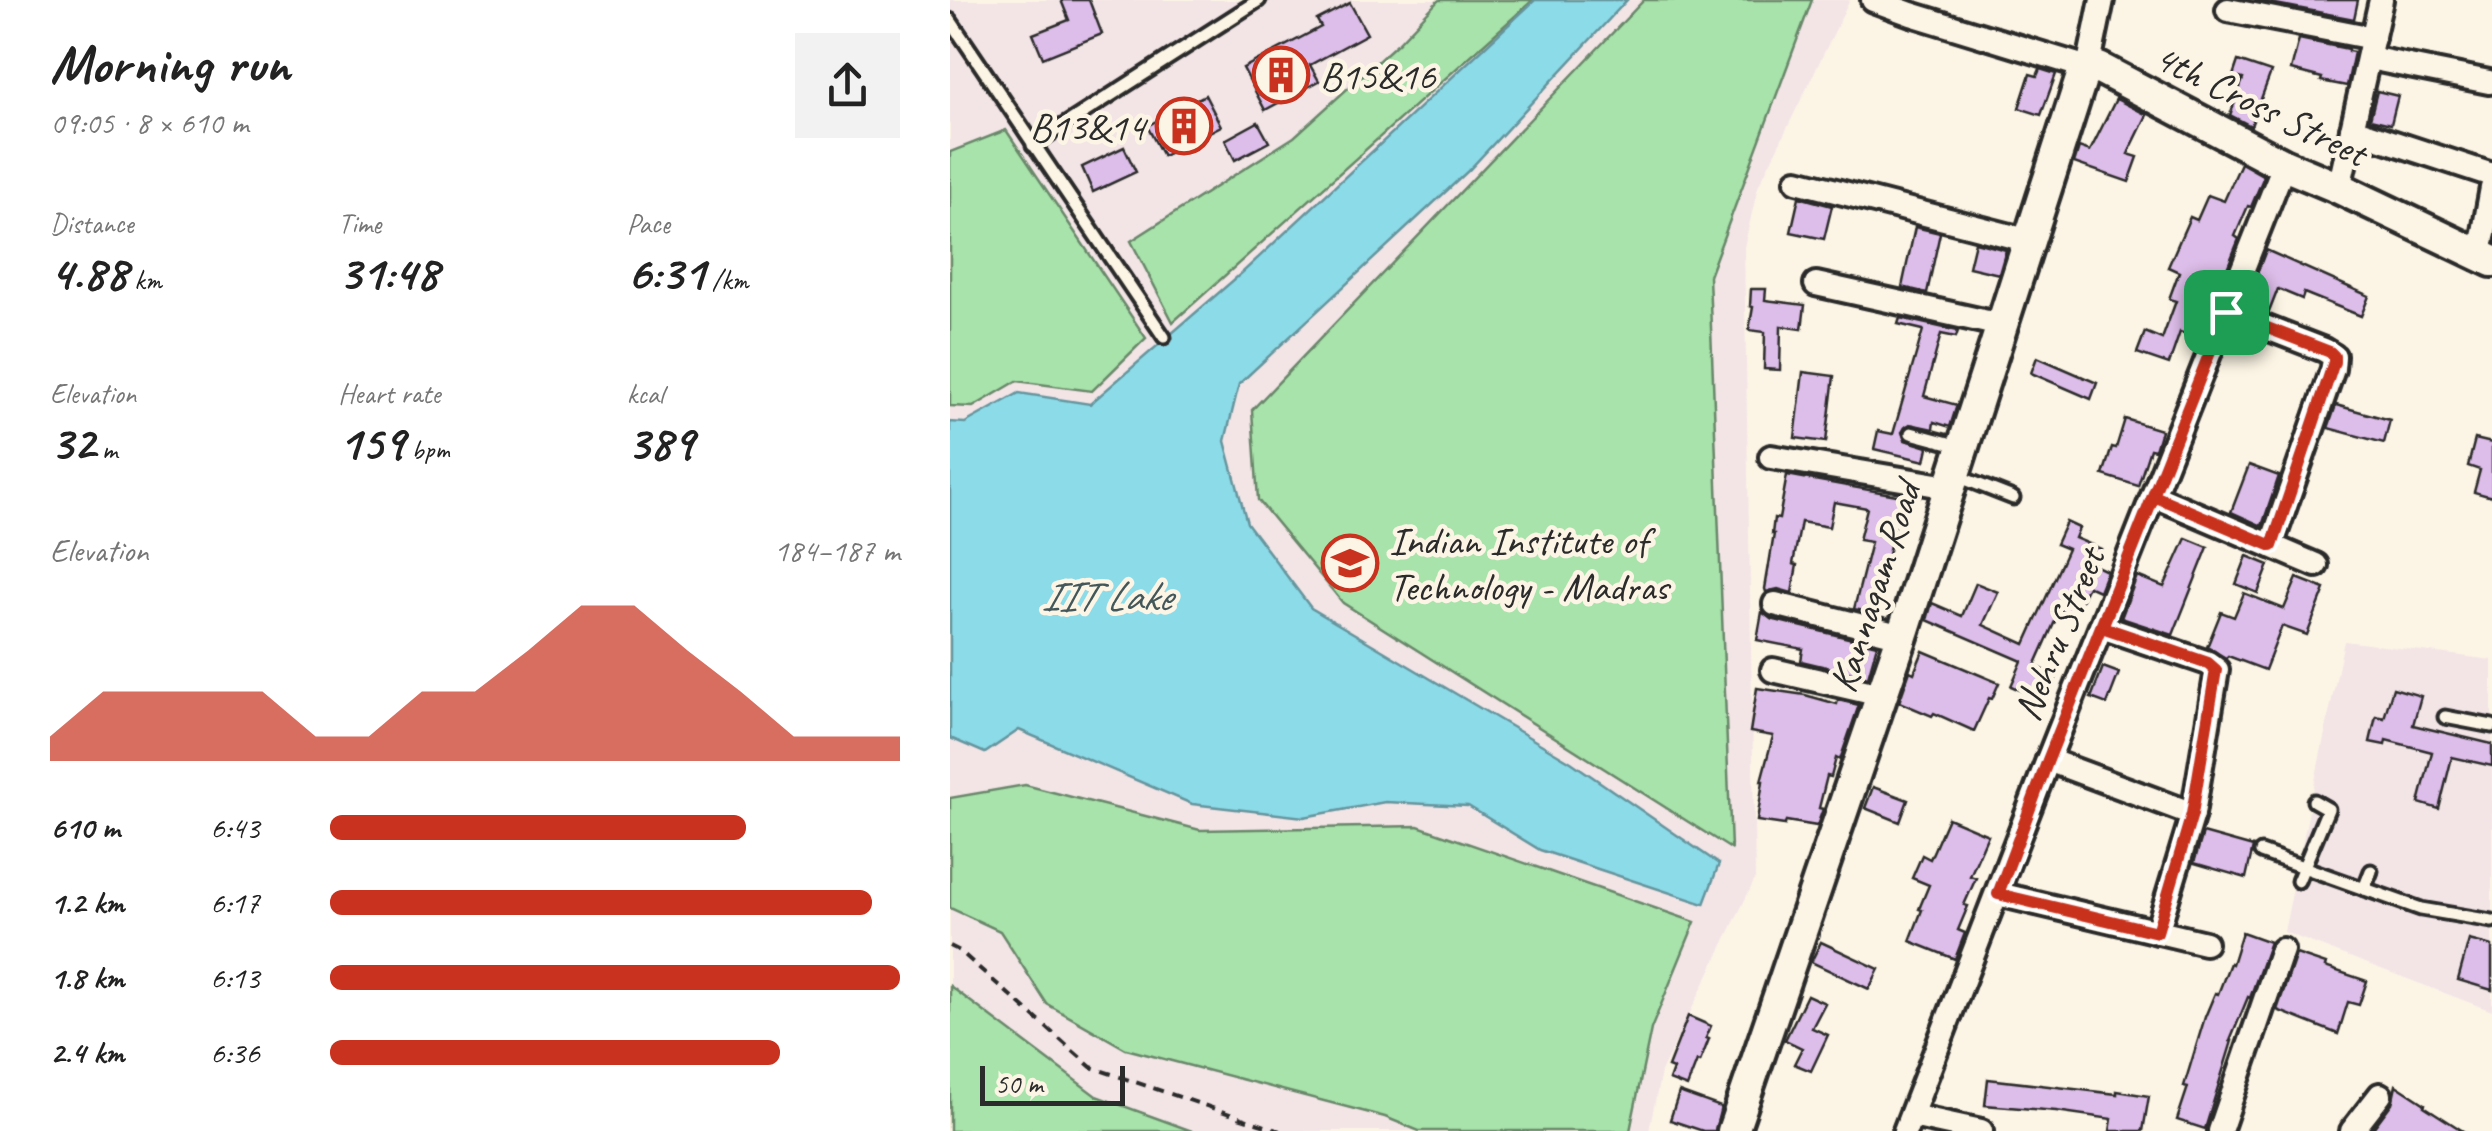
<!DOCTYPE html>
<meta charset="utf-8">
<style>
:root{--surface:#fff;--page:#f2f2f2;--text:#222;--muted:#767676;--accent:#c8321e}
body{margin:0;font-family:Caveat,sans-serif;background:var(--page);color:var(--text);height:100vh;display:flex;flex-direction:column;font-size:38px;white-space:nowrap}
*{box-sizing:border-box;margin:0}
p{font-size:32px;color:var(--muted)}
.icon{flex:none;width:55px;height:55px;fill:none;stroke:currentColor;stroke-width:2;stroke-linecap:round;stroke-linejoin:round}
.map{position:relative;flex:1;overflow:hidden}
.sheet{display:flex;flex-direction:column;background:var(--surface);width:950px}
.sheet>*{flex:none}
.scale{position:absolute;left:30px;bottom:25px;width:145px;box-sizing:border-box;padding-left:10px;border:5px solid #2b2b2b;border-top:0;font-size:28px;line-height:35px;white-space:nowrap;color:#2b2b2b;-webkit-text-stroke:8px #fcf5e5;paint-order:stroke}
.pin{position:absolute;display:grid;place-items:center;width:85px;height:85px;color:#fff;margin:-42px;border-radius:20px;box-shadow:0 5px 15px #0006}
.round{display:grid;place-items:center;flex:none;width:105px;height:105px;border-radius:0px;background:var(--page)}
.head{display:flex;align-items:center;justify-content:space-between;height:170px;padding:0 50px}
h1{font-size:55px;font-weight:700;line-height:75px}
.stats{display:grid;grid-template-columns:repeat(3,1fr);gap:15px;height:170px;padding:10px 50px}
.stats div{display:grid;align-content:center}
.stats b{font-size:50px;font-weight:700}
.stats small{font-size:28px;font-weight:400}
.stats p{font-size:28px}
.chart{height:280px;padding:20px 50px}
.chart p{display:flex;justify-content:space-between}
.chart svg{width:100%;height:180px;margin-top:10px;fill:var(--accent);opacity:.7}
ul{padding:0 50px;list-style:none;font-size:32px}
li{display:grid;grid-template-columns:160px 120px 1fr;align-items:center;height:75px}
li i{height:25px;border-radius:12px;background:var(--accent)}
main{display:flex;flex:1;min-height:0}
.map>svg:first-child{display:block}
.built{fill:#f3e4e6}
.green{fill:#a7e3aa;stroke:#69876a;stroke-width:2.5}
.water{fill:#8cdbe9;stroke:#65959d;stroke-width:2.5}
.building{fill:#ddbde9;stroke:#2b2b2b;stroke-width:2.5}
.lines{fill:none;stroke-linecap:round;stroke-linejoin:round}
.lane-casing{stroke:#2b2b2b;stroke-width:19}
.street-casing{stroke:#2b2b2b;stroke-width:30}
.secondary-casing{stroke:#2b2b2b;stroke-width:38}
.path{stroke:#2b2b2b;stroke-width:4;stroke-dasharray:10 8;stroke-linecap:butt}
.lane{stroke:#fcf5e5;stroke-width:11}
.street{stroke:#fcf5e5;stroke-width:22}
.secondary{stroke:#fcf5e5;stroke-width:30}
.route-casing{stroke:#fff;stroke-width:20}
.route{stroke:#c8321e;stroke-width:12}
.labels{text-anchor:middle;stroke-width:9;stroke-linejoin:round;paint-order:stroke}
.poi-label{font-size:40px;fill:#2b2b2b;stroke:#fcf5e5;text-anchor:start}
.street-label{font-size:40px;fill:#2b2b2b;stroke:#fcf5e5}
.water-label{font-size:42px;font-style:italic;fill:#43575a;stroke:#fcf5e5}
</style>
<main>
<section class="sheet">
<div class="head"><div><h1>Morning run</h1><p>09:05 · 8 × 610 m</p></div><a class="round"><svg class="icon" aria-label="share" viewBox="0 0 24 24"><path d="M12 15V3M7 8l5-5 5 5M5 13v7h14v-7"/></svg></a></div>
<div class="stats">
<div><p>Distance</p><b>4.88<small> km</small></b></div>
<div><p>Time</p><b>31:48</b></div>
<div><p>Pace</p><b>6:31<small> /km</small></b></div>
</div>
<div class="stats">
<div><p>Elevation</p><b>32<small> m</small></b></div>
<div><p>Heart rate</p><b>159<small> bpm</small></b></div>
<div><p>kcal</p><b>389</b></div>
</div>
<div class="chart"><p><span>Elevation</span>184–187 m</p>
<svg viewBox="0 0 160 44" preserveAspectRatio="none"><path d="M0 44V38L10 27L20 27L30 27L40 27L50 38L60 38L70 27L80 27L90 17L100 6L110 6L120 17L130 27L140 38L150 38L160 38V44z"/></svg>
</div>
<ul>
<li><b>610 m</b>6:43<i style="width:73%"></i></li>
<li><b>1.2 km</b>6:17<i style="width:95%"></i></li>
<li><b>1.8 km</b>6:13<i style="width:100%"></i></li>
<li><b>2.4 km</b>6:36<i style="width:79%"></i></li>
</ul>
</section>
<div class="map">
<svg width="1542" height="1131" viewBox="0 0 1542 1131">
<rect width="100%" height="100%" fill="#fcf5e5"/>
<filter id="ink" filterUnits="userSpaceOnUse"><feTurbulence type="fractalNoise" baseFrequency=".01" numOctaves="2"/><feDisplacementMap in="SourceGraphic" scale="20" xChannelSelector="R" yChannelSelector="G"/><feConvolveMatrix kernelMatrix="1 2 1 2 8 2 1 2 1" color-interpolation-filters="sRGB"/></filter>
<g filter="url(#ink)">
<g class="built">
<path d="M 0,0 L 900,0 L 808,187 L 794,247 L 805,879 L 711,1072 L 699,1131 L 0,1131 Z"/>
<path d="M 1394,641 L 1542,660 L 1542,1011 L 1334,932 Z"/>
</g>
<g class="green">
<path d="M 489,0 L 583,0 L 223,322 L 181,241 L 344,137 L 448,43 Z"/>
<path d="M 694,0 L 862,0 L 759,276 L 781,849 L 393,603 L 308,500 L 302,410 Z"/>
<path d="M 56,130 L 196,338 L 142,391 L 67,381 L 23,407 L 0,406 L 0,152 Z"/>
<path d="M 75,785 L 250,830 L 468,826 L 745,922 L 701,1029 L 680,1131 L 469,1131 L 435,1117 L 176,1049 L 97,1004 L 50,931 L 0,908 L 0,798 Z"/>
<path d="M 0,986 L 146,1096 L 242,1131 L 0,1131 Z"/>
</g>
<path class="water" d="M 585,0 L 677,0 L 519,170 L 289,384 L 275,441 L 297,523 L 361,608 L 621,762 L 769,864 L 754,904 L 590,850 L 518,806 L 435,802 L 354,817 L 242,804 L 69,730 L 35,753 L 0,738 L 0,422 L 15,423 L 69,393 L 140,404 L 294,271 Z"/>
<g class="building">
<path d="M 111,0 L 139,0 L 152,34 L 93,58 L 83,34 L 119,20 Z"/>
<path d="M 1305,0 L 1408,0 L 1404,19 Z"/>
<path d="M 400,3 L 417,34 L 360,65 L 369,81 L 315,110 L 293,68 L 371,27 L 367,20 Z"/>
<path d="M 1349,39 L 1398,49 L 1398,51 L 1404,52 L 1397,86 L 1371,81 L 1372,78 L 1341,70 Z"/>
<path d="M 1288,61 L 1321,72 L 1301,126 L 1280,115 L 1293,79 L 1283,76 Z"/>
<path d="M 1090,69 L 1106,74 L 1091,115 L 1069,108 L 1080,74 L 1087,76 Z"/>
<path d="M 1427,91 L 1448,96 L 1441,124 L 1420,119 Z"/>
<path d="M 255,95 L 271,126 L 213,156 L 197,126 Z"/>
<path d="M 1166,99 L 1197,115 L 1178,154 L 1188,157 L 1179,182 L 1124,163 L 1129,147 L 1140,151 Z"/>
<path d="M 308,122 L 319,142 L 285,160 L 275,140 Z"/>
<path d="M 174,147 L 186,172 L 143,192 L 132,167 Z"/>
<path d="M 1291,163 L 1314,176 L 1301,207 L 1298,206 L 1285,236 L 1289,239 L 1259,313 L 1254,312 L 1245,337 L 1230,332 L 1219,364 L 1187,353 L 1195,332 L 1212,339 L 1226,301 L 1219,299 L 1229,272 L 1218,267 L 1240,217 L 1247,220 L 1258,195 L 1274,201 Z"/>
<path d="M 849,197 L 882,206 L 874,239 L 841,232 Z"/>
<path d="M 965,227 L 990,233 L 977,293 L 952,287 Z"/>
<path d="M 1025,242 L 1056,250 L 1049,274 L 1019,267 Z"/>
<path d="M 1316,250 L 1419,296 L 1411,316 L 1354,293 L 1352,299 L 1328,289 L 1319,312 L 1296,302 Z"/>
<path d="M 801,289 L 816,289 L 815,300 L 855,305 L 852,329 L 831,326 L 830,370 L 814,369 L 815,332 L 799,330 L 803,307 L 800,306 Z"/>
<path d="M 950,318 L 1008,331 L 1006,337 L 991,334 L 974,396 L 1007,405 L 1000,427 L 984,422 L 983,429 L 960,424 L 952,432 L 955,440 L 978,447 L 975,461 L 924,449 L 928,431 L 943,434 L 973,330 L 948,324 Z"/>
<path d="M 1087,357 L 1147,383 L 1141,399 L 1081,373 Z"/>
<path d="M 853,372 L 884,376 L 876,442 L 845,438 Z"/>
<path d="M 1386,405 L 1440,420 L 1434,443 L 1378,428 Z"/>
<path d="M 1175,419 L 1211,430 L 1205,450 L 1200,449 L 1188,486 L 1153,475 L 1162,447 L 1166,448 Z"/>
<path d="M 1525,439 L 1542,443 L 1542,497 L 1524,492 L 1530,470 L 1518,466 Z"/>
<path d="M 1299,465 L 1329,476 L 1312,526 L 1281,512 Z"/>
<path d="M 837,475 L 952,496 L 924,613 L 904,609 L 921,542 L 909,540 L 917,508 L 884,502 L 879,527 L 851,522 L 843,564 L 847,565 L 842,593 L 828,589 L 816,592 L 815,589 L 824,534 L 822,534 L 824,518 L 829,519 Z"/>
<path d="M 1116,522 L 1129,528 L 1125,538 L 1151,549 L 1144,565 L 1157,571 L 1149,591 L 1138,586 L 1124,616 L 1110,610 L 1085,666 L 1107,676 L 1095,701 L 1061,686 L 1072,661 L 977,620 L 982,603 L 1012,616 L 1026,583 L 1048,592 L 1033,625 L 1075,644 L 1118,549 L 1106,544 Z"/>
<path d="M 1236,538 L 1258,547 L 1223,635 L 1171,618 L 1187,576 L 1214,587 Z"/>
<path d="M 1297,556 L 1319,565 L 1308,593 L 1286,584 Z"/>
<path d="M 1347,578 L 1375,589 L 1357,635 L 1332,626 L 1315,670 L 1278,656 L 1276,658 L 1257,647 L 1271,612 L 1284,617 L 1294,593 L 1334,609 Z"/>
<path d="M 812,612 L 821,619 L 927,645 L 918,677 L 851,661 L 853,649 L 807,640 Z"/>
<path d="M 973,651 L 1049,683 L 1042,699 L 1039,698 L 1024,731 L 984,713 L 982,716 L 949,702 L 960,671 L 964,673 Z"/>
<path d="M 1153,667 L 1169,673 L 1157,704 L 1141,698 Z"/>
<path d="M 807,688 L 855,695 L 887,704 L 888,700 L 909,705 L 890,760 L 886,758 L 881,777 L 877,776 L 869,808 L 873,809 L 867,826 L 836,821 L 835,825 L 807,821 L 813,781 L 811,781 L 823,736 L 800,732 Z"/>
<path d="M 1443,688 L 1471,696 L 1463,725 L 1542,744 L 1542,766 L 1502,757 L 1489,809 L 1469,803 L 1482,752 L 1436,740 L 1435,745 L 1420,742 L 1426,716 L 1434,718 Z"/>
<path d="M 923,787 L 958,800 L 950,822 L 915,808 Z"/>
<path d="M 998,818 L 1038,835 L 1020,876 L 1026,878 L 1014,905 L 1018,906 L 1008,930 L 1015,933 L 1005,959 L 960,941 L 972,910 L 969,909 L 979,885 L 962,878 L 972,855 L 980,859 Z"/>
<path d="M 1253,833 L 1303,847 L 1296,878 L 1244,863 Z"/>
<path d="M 1292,932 L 1320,942 L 1300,998 L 1298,997 L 1280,1041 L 1282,1041 L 1255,1129 L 1227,1120 L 1238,1087 L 1234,1086 L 1255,1017 L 1265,993 L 1268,994 L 1280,963 L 1282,964 Z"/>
<path d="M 1519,940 L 1542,946 L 1542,990 L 1508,980 Z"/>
<path d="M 871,942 L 929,969 L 919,989 L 861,962 Z"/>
<path d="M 1346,954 L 1376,964 L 1375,967 L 1417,981 L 1409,1005 L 1398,1002 L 1388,1034 L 1327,1010 Z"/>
<path d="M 857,995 L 875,1003 L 862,1028 L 878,1035 L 861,1071 L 844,1064 L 852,1048 L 835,1040 Z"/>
<path d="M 738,1016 L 761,1026 L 756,1038 L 759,1039 L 750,1062 L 747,1061 L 737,1087 L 719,1080 L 723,1069 L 718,1067 Z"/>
<path d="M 1038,1079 L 1167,1094 L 1167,1091 L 1199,1096 L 1193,1131 L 1160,1131 L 1162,1119 L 1106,1111 L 1035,1105 Z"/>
<path d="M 1446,1085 L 1475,1104 L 1474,1106 L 1513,1131 L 1421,1131 L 1442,1103 Z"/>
<path d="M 729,1092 L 771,1107 L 765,1131 L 753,1131 L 720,1120 Z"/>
</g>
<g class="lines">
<g class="lane-casing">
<g id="lane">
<path d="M 0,20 L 214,337"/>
<path d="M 83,145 L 309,0"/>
<path d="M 961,433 L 1010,446"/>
<path d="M 1007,476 L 1063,498"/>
<path d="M 1495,717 L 1542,726"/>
<path d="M 1311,852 L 1471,909 L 1542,921"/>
<path d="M 1348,881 L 1378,809 L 1364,801"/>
<path d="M 1414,889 L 1421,871"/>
</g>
</g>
<g class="street-casing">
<g id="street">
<path d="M 923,0 L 961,14 L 1138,68 L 1152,0"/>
<path d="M 1278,10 L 1423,38"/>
<path d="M 1419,58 L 1539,82"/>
<path d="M 1402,129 L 1542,175"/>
<path d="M 847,181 L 1080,241"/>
<path d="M 1389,188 L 1431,0"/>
<path d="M 1530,254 L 1542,188"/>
<path d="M 866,284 L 1051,325"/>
<path d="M 1276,312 L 1374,350 L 1384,356 L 1383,369 L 1321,546"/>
<path d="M 821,457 L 999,487"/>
<path d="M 1204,496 L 1366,565"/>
<path d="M 825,604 L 952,636"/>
<path d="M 1152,627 L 1258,663 L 1267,670 L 1243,814 L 1207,932"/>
<path d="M 823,670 L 931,695"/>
<path d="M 1098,760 L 1243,814"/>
<path d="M 1048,894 L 1255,943"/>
<path d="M 962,1116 L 1031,1131"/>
<path d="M 955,1131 L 1098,760 L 1334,165"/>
<path d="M 1270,1131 L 1332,950"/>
<path d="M 1402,1131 L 1430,1095"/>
</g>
</g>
<g class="secondary-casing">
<path id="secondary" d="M 783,1131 L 952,636 L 1132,76 L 1138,68 L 1149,68 L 1334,165 L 1389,188 L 1542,261"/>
</g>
<path class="path" d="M 0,946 L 10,951 L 141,1067 L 330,1131"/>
<use href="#lane" class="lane"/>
<use href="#street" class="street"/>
<use href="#secondary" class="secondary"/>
</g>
</g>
<g class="lines" filter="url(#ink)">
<g class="route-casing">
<path id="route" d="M 1276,312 L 1098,760 L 1048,894 L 1207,932 L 1242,814 L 1266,670 L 1258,663 L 1152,627 L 1204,496 L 1322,546 L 1384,362 L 1384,356 L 1380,352 L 1276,312"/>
</g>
<use href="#route" class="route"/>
</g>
<defs>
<g id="building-ring" transform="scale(2.875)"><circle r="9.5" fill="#fcf5e5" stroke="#c8321e" stroke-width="1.5"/><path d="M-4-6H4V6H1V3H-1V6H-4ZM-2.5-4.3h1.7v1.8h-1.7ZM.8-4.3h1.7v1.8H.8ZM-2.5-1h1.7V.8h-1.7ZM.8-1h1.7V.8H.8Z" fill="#c8321e"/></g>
<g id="university-ring" transform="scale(2.875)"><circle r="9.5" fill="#fcf5e5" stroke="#c8321e" stroke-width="1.5"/><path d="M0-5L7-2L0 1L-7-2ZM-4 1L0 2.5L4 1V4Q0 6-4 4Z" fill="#c8321e"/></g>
</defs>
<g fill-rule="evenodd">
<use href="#building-ring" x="331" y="75"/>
<use href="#building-ring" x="234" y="126"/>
<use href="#university-ring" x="400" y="563"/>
</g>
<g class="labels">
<g class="poi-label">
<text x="370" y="89">B15&amp;16</text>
<text x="195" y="140" text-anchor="end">B13&amp;14</text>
<text x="439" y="554">Indian Institute of<tspan x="439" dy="46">Technology - Madras</tspan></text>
</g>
<g class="street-label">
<text transform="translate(1311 104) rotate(26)" y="14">4th Cross Street</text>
<text transform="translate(924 587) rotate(-72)" y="14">Kannagam Road</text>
<text transform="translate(1108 634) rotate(-68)" y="14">Nehru Street</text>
</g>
<g class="water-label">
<text x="156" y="610">IIT Lake</text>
</g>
</g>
</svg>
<div class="scale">50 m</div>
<div class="pin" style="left:1276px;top:312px;background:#1e9e55"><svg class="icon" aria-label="arrive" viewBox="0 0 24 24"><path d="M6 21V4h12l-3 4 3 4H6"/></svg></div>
</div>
</main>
